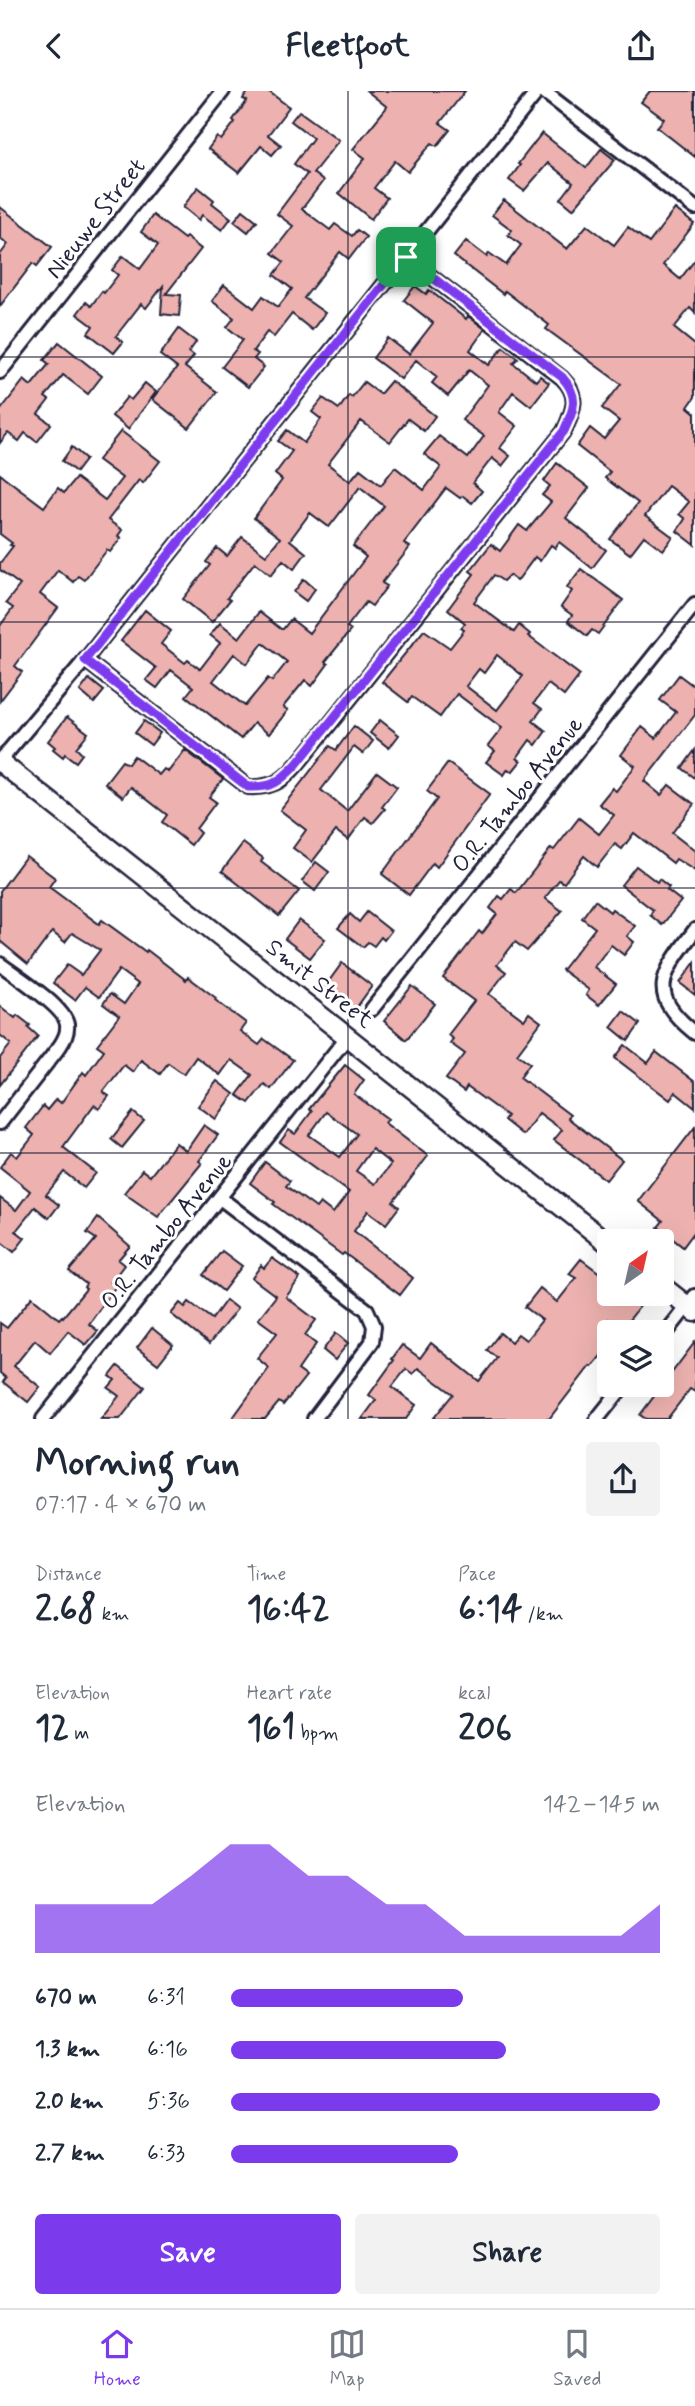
<!DOCTYPE html>
<meta charset="utf-8">
<style>
:root{--surface:#fff;--page:#f2f2f3;--text:#1f2937;--muted:#747a83;--line:#e0e1e3;--accent:#7c3aed}
body{margin:0;font-family:Mynerve,sans-serif;background:var(--page);color:var(--text);height:100vh;display:flex;flex-direction:column;font-size:26px;white-space:nowrap}
*{box-sizing:border-box;margin:0}
p{font-size:23px;color:var(--muted)}
.icon{flex:none;width:38px;height:38px;fill:none;stroke:currentColor;stroke-width:2;stroke-linecap:round;stroke-linejoin:round}
.map{position:relative;height:1328px;overflow:hidden}
.details{display:flex;flex-direction:column;background:var(--surface);flex:1}
.details>*{flex:none}
.needle{width:46px;rotate:34deg}
.fabs{position:absolute;left:597px;top:1138px;display:grid;gap:14px}
.fabs a{display:grid;place-items:center;width:77px;height:77px;border-radius:7px;background:var(--surface);box-shadow:0 7px 28px #0002;font-size:35px}
.pin{position:absolute;display:grid;place-items:center;width:60px;height:60px;color:#fff;margin:-30px;border-radius:14px;box-shadow:0 4px 10px #0006}
.round{display:grid;place-items:center;flex:none;width:74px;height:74px;border-radius:7px;background:var(--page)}
.head{display:flex;align-items:center;justify-content:space-between;height:119px;padding:0 35px}
h1{font-size:38px;font-weight:700;line-height:52px}
.metrics{display:grid;grid-template-columns:repeat(3,1fr);gap:10px;height:119px;padding:7px 35px}
.metrics div{display:grid;align-content:center}
.metrics b{font-size:35px;font-weight:700}
.metrics small{font-size:19px;font-weight:400}
.metrics p{font-size:19px}
.chart{height:196px;padding:14px 35px}
.chart p{display:flex;justify-content:space-between}
.chart svg{width:100%;height:126px;margin-top:7px;fill:var(--accent);opacity:.7}
.action{display:flex;gap:14px;margin-top:auto;padding:14px 35px}
.action a{flex:1;height:80px;border-radius:7px;background:var(--accent);color:#fff;font-size:28px;font-weight:700;line-height:80px;text-align:center}
.action a+a{background:var(--page);color:var(--text)}
ul{padding:0 35px;list-style:none;font-size:23px}
li{display:grid;grid-template-columns:112px 84px 1fr;align-items:center;height:52px}
li i{height:18px;border-radius:9px;background:var(--accent)}
header{display:flex;justify-content:space-between;align-items:center;height:91px;padding:0 35px;background:var(--surface);font-size:32px;font-weight:700}
.tab-bar{display:flex;justify-content:space-around;align-items:center;height:98px;border-top:2px solid var(--line);background:var(--surface);font-size:19px;color:var(--muted)}
.tab-bar a{display:grid;justify-items:center;gap:4px}
.tab-bar .active{color:var(--accent)}
.map>svg:first-child{display:block}
.building{fill:#edb2af;stroke:#22223b;stroke-width:2;fill-rule:evenodd}
.lines{fill:none;stroke-linecap:round;stroke-linejoin:round}
.street-casing{stroke:#22223b;stroke-width:18}
.secondary-casing{stroke:#22223b;stroke-width:23}
.street{stroke:#fff;stroke-width:12}
.secondary{stroke:#fff;stroke-width:18}
.route-casing{stroke:#fff;stroke-width:14}
.route{stroke:#7c3aed;stroke-width:9}
.grid{fill:none;stroke:#22223b;stroke-width:2;stroke-opacity:0.55}
.labels{text-anchor:middle;stroke-width:6;stroke-linejoin:round;paint-order:stroke}
.street-label{font-size:24px;fill:#22223b;stroke:#fff}
</style>
<header><svg class="icon" aria-label="back" viewBox="0 0 24 24"><path d="M15 5l-7 7 7 7"/></svg>Fleetfoot<svg class="icon" aria-label="share" viewBox="0 0 24 24"><path d="M12 15V3M7 8l5-5 5 5M5 13v7h14v-7"/></svg></header>
<div class="map">
<svg width="695" height="1328" viewBox="0 0 695 1328">
<rect width="100%" height="100%" fill="#fff"/>
<filter id="ink" filterUnits="userSpaceOnUse"><feTurbulence type="fractalNoise" baseFrequency=".0143" numOctaves="2"/><feDisplacementMap in="SourceGraphic" scale="14" xChannelSelector="R" yChannelSelector="G"/><feConvolveMatrix kernelMatrix="1 2 1 2 8 2 1 2 1" color-interpolation-filters="sRGB"/></filter>
<g filter="url(#ink)">
<g class="building">
<path d="M 249,0 L 268,0 L 289,16 L 268,44 L 281,54 L 272,64 L 261,55 L 239,82 L 208,58 L 217,46 L 221,49 L 235,31 L 233,29 L 247,10 L 243,8 Z"/>
<path d="M 367,0 L 465,0 L 440,32 L 450,39 L 437,55 L 432,52 L 408,81 L 395,70 L 374,97 L 387,107 L 371,128 L 339,102 L 365,67 L 353,58 L 387,16 Z"/>
<path d="M 650,0 L 695,0 L 695,66 L 657,36 L 664,28 L 641,11 Z"/>
<path d="M 299,20 L 339,49 L 313,82 L 323,90 L 302,118 L 330,139 L 335,133 L 352,145 L 357,139 L 366,146 L 349,168 L 340,161 L 304,207 L 325,222 L 312,239 L 292,223 L 274,246 L 267,241 L 253,260 L 258,263 L 254,268 L 264,276 L 248,296 L 222,276 L 243,249 L 227,236 L 234,227 L 212,210 L 224,194 L 254,217 L 263,205 L 278,216 L 292,198 L 274,184 L 284,171 L 272,162 L 293,135 L 277,123 L 307,83 L 294,73 L 313,47 L 291,30 Z"/>
<path d="M 542,42 L 586,77 L 601,58 L 615,69 L 573,118 L 561,108 L 573,92 L 548,72 L 524,100 L 509,89 L 520,74 L 518,73 Z"/>
<path d="M 198,96 L 214,109 L 212,112 L 231,127 L 222,139 L 202,124 L 199,129 L 183,116 Z"/>
<path d="M 504,109 L 567,158 L 587,134 L 614,154 L 628,136 L 649,152 L 675,118 L 694,133 L 663,174 L 680,188 L 695,169 L 695,222 L 690,217 L 674,237 L 695,254 L 695,306 L 688,316 L 695,322 L 695,454 L 677,440 L 685,428 L 679,423 L 689,411 L 668,395 L 645,425 L 673,446 L 663,459 L 644,445 L 630,463 L 610,448 L 638,412 L 605,387 L 610,381 L 577,355 L 590,337 L 604,348 L 619,330 L 602,317 L 621,293 L 546,238 L 549,234 L 505,200 L 503,203 L 454,165 L 466,150 L 487,166 L 489,162 L 506,174 L 521,154 L 508,144 L 512,139 L 492,124 Z"/>
<path d="M 0,116 L 52,156 L 37,175 L 33,172 L 0,215 L 0,164 L 8,153 L 0,147 Z"/>
<path d="M 243,119 L 257,130 L 248,141 L 234,130 Z"/>
<path d="M 153,124 L 184,148 L 186,146 L 201,158 L 166,203 L 181,204 L 179,225 L 161,223 L 163,195 L 146,217 L 141,213 L 116,245 L 123,251 L 114,262 L 88,242 L 93,235 L 77,223 L 86,211 L 91,215 L 102,200 L 104,202 L 118,184 L 112,179 L 123,165 L 140,178 L 158,154 L 141,141 Z"/>
<path d="M 415,195 L 426,203 L 429,199 L 466,228 L 468,225 L 485,238 L 470,259 L 489,274 L 503,256 L 518,267 L 513,272 L 536,290 L 540,285 L 549,292 L 531,315 L 513,301 L 499,321 L 517,335 L 500,357 L 510,365 L 502,375 L 492,367 L 473,392 L 482,400 L 472,412 L 463,405 L 460,407 L 446,397 L 404,452 L 410,456 L 382,492 L 387,495 L 372,515 L 366,511 L 347,536 L 351,539 L 325,571 L 328,573 L 312,595 L 305,589 L 283,616 L 288,619 L 269,643 L 254,632 L 241,648 L 186,605 L 193,596 L 171,579 L 157,597 L 146,589 L 156,577 L 121,550 L 145,519 L 171,540 L 161,553 L 185,572 L 188,569 L 200,578 L 220,552 L 210,544 L 220,532 L 239,547 L 259,521 L 281,538 L 283,538 L 291,528 L 309,542 L 366,466 L 353,455 L 384,415 L 360,396 L 329,436 L 310,422 L 290,449 L 306,462 L 294,478 L 283,469 L 271,484 L 255,471 L 227,507 L 230,509 L 212,531 L 183,508 L 210,474 L 206,471 L 217,457 L 227,465 L 242,446 L 266,464 L 280,447 L 254,427 L 282,389 L 275,383 L 292,360 L 278,350 L 287,339 L 304,352 L 321,328 L 312,321 L 323,307 L 339,318 L 349,304 L 352,306 L 364,291 L 380,303 L 391,290 L 435,325 L 424,340 L 408,328 L 390,351 L 361,330 L 328,373 L 350,390 L 360,378 L 381,394 L 395,376 L 424,399 L 441,376 L 424,363 L 439,345 L 468,367 L 484,345 L 462,329 L 488,294 L 469,279 L 448,305 L 432,292 L 437,286 L 416,269 L 401,288 L 373,267 L 388,247 L 409,263 L 433,232 L 404,209 ZM 263,552 L 287,571 L 272,590 L 268,587 L 245,615 L 213,590 L 234,563 L 247,573 Z"/>
<path d="M 179,238 L 196,251 L 189,261 L 194,265 L 185,276 L 217,301 L 189,337 L 152,308 L 177,277 L 160,264 Z"/>
<path d="M 59,251 L 102,285 L 88,303 L 63,284 L 45,306 L 49,309 L 38,323 L 51,333 L 37,351 L 25,342 L 19,350 L 8,342 L 0,352 L 0,320 L 24,289 L 31,295 L 49,273 L 44,269 Z"/>
<path d="M 145,292 L 156,301 L 128,338 L 112,325 L 127,306 L 131,309 Z"/>
<path d="M 121,340 L 160,370 L 143,392 L 139,389 L 108,429 L 122,439 L 118,445 L 121,447 L 110,461 L 107,459 L 84,489 L 78,485 L 73,491 L 58,479 L 40,503 L 58,517 L 15,575 L 22,581 L 0,610 L 0,535 L 13,517 L 6,512 L 20,494 L 0,479 L 0,472 L 13,455 L 10,454 L 12,452 L 0,443 L 0,383 L 44,416 L 58,397 L 64,402 L 76,387 L 105,409 L 122,387 L 98,369 Z"/>
<path d="M 72,356 L 86,368 L 76,381 L 62,370 Z"/>
<path d="M 557,372 L 589,397 L 566,427 L 606,459 L 592,477 L 559,451 L 555,457 L 551,454 L 540,470 L 535,466 L 517,490 L 509,484 L 503,490 L 494,484 L 474,511 L 514,541 L 519,534 L 530,543 L 528,545 L 580,584 L 564,605 L 548,593 L 534,612 L 542,618 L 533,630 L 546,640 L 536,654 L 530,649 L 517,667 L 521,670 L 512,681 L 508,678 L 504,684 L 486,671 L 495,660 L 488,655 L 502,637 L 457,603 L 440,626 L 412,606 L 408,611 L 382,591 L 424,539 L 450,557 L 464,539 L 461,537 L 465,532 L 448,518 L 474,483 L 470,480 L 491,453 L 500,460 L 519,434 L 527,440 L 551,411 L 542,404 L 550,395 L 544,390 ZM 497,564 L 523,585 L 497,619 L 466,595 L 479,578 L 484,582 Z"/>
<path d="M 581,478 L 623,509 L 598,543 L 592,539 L 587,545 L 568,530 L 572,524 L 561,516 L 572,500 L 567,496 Z"/>
<path d="M 304,488 L 315,498 L 306,510 L 294,501 Z"/>
<path d="M 679,584 L 695,596 L 695,624 L 644,690 L 661,704 L 669,694 L 694,713 L 672,742 L 695,760 L 695,780 L 676,768 L 673,772 L 634,742 L 622,758 L 615,753 L 597,776 L 584,765 L 564,792 L 559,789 L 545,807 L 562,820 L 527,860 L 515,851 L 497,874 L 506,881 L 489,903 L 524,929 L 529,922 L 541,931 L 517,963 L 530,972 L 520,986 L 570,1024 L 568,1027 L 622,1069 L 606,1089 L 554,1049 L 562,1039 L 539,1022 L 523,1044 L 504,1029 L 507,1025 L 467,996 L 464,1001 L 446,988 L 465,963 L 450,952 L 453,948 L 448,944 L 474,910 L 443,887 L 479,840 L 482,843 L 497,823 L 490,817 L 499,805 L 503,808 L 511,798 L 516,802 L 551,757 L 554,759 L 579,727 L 599,743 L 614,724 L 599,713 L 612,697 L 616,700 L 635,675 L 621,664 L 642,636 L 656,647 L 676,621 L 660,609 Z"/>
<path d="M 89,588 L 104,600 L 94,612 L 80,600 Z"/>
<path d="M 67,626 L 88,642 L 76,657 L 82,663 L 76,671 L 65,663 L 63,666 L 53,658 L 55,656 L 48,650 Z"/>
<path d="M 380,629 L 399,644 L 389,657 L 370,642 Z"/>
<path d="M 144,630 L 160,642 L 151,654 L 135,642 Z"/>
<path d="M 354,635 L 373,650 L 363,663 L 354,656 L 321,699 L 347,720 L 377,681 L 397,696 L 382,716 L 385,718 L 373,732 L 365,726 L 348,749 L 336,740 L 312,771 L 293,757 L 306,739 L 280,719 L 330,655 L 336,659 Z"/>
<path d="M 185,659 L 223,688 L 209,706 L 216,711 L 196,738 L 200,742 L 191,754 L 162,731 L 167,724 L 131,696 L 123,706 L 105,692 L 122,670 L 128,673 L 134,665 L 159,684 L 164,678 L 168,681 Z"/>
<path d="M 695,659 L 695,687 L 682,677 Z"/>
<path d="M 448,672 L 490,703 L 437,776 L 433,772 L 409,804 L 382,783 L 437,708 L 427,700 Z"/>
<path d="M 243,752 L 263,767 L 261,771 L 299,800 L 279,825 L 222,780 Z"/>
<path d="M 26,765 L 55,787 L 49,796 L 99,833 L 102,829 L 146,861 L 147,859 L 186,889 L 188,886 L 216,907 L 215,909 L 246,932 L 240,940 L 259,954 L 264,948 L 293,969 L 271,998 L 264,993 L 249,1012 L 237,1004 L 252,984 L 231,969 L 220,984 L 196,966 L 184,983 L 168,972 L 160,983 L 141,969 L 133,981 L 124,974 L 103,1001 L 109,1005 L 99,1018 L 94,1014 L 63,1056 L 96,1082 L 84,1097 L 64,1081 L 46,1104 L 59,1114 L 49,1127 L 35,1116 L 16,1140 L 25,1147 L 14,1161 L 0,1150 L 0,1107 L 16,1119 L 30,1100 L 0,1076 L 11,1061 L 17,1066 L 34,1044 L 26,1037 L 43,1015 L 47,1019 L 56,1008 L 61,1012 L 83,981 L 86,984 L 104,959 L 97,954 L 119,925 L 103,913 L 110,903 L 124,913 L 138,893 L 119,879 L 99,906 L 85,896 L 75,909 L 53,892 L 67,874 L 81,884 L 100,859 L 72,842 L 65,851 L 52,841 L 28,873 L 0,850 L 0,800 Z"/>
<path d="M 316,771 L 329,781 L 315,800 L 302,790 Z"/>
<path d="M 636,775 L 657,791 L 659,788 L 669,796 L 667,799 L 681,810 L 662,834 L 650,824 L 653,819 L 621,794 Z"/>
<path d="M 595,809 L 610,821 L 612,818 L 635,835 L 627,845 L 634,851 L 624,864 L 611,854 L 594,876 L 616,893 L 599,914 L 586,904 L 589,899 L 562,879 L 595,837 L 582,827 Z"/>
<path d="M 367,821 L 391,840 L 384,849 L 381,846 L 374,855 L 368,851 L 363,856 L 338,837 L 350,823 L 359,831 Z"/>
<path d="M 299,829 L 325,848 L 310,867 L 285,848 Z"/>
<path d="M 695,871 L 695,904 L 680,892 Z"/>
<path d="M 342,872 L 372,895 L 354,920 L 324,897 Z"/>
<path d="M 412,895 L 435,913 L 406,949 L 384,930 Z"/>
<path d="M 0,915 L 15,927 L 17,924 L 30,934 L 28,936 L 38,945 L 0,994 L 0,967 L 11,953 L 0,944 Z"/>
<path d="M 623,920 L 640,933 L 628,950 L 611,936 Z"/>
<path d="M 625,954 L 648,972 L 656,961 L 695,991 L 695,1017 L 675,1001 L 670,1009 L 615,967 Z"/>
<path d="M 345,974 L 364,989 L 354,1003 L 388,1028 L 385,1032 L 428,1065 L 393,1111 L 399,1116 L 386,1133 L 368,1120 L 354,1140 L 413,1187 L 400,1204 L 344,1162 L 342,1164 L 273,1113 L 275,1111 L 250,1092 L 265,1071 L 290,1090 L 286,1095 L 316,1117 L 320,1112 L 333,1122 L 349,1101 L 280,1051 L 289,1039 L 295,1043 L 312,1020 L 309,1018 ZM 326,1021 L 357,1043 L 340,1066 L 309,1044 ZM 372,1058 L 391,1073 L 375,1093 L 356,1080 Z"/>
<path d="M 217,990 L 234,1003 L 216,1028 L 198,1015 Z"/>
<path d="M 133,1021 L 144,1030 L 122,1057 L 111,1048 Z"/>
<path d="M 204,1034 L 218,1044 L 199,1070 L 202,1072 L 158,1126 L 124,1102 L 142,1079 L 150,1085 L 176,1052 L 186,1060 Z"/>
<path d="M 695,1036 L 695,1140 L 683,1156 L 658,1136 L 663,1130 L 638,1110 Z"/>
<path d="M 98,1127 L 130,1155 L 118,1169 L 124,1174 L 111,1191 L 116,1195 L 89,1233 L 98,1240 L 86,1254 L 68,1240 L 50,1262 L 35,1249 L 14,1275 L 40,1296 L 28,1311 L 3,1291 L 6,1287 L 0,1282 L 0,1232 L 7,1237 L 32,1206 L 59,1228 L 62,1225 L 63,1226 L 86,1198 L 84,1196 L 86,1193 L 69,1180 L 96,1148 L 87,1142 Z"/>
<path d="M 222,1160 L 242,1175 L 223,1200 L 203,1184 Z"/>
<path d="M 272,1167 L 300,1187 L 286,1206 L 316,1229 L 305,1244 L 316,1253 L 298,1279 L 306,1285 L 283,1314 L 279,1311 L 265,1328 L 232,1328 L 269,1277 L 257,1267 L 277,1242 L 258,1228 L 276,1205 L 252,1187 L 261,1174 L 264,1177 Z"/>
<path d="M 581,1168 L 609,1189 L 609,1202 L 626,1202 L 641,1214 L 621,1239 L 609,1229 L 609,1255 L 592,1276 L 590,1275 L 549,1328 L 433,1328 L 453,1303 L 418,1277 L 413,1283 L 406,1278 L 392,1296 L 416,1314 L 406,1328 L 362,1328 L 376,1309 L 369,1304 L 394,1269 L 392,1268 L 402,1254 L 420,1267 L 431,1252 L 479,1290 L 497,1267 L 487,1259 L 500,1242 L 511,1251 L 518,1243 L 526,1249 L 542,1229 L 525,1216 L 540,1197 L 557,1211 L 576,1187 L 569,1183 Z"/>
<path d="M 226,1209 L 237,1218 L 209,1253 L 171,1223 L 180,1212 L 185,1216 L 189,1211 L 212,1228 Z"/>
<path d="M 152,1237 L 173,1254 L 158,1273 L 137,1257 Z"/>
<path d="M 336,1242 L 348,1252 L 335,1269 L 323,1259 Z"/>
<path d="M 695,1251 L 695,1301 L 690,1298 L 667,1328 L 646,1328 L 640,1324 Z"/>
<path d="M 118,1275 L 145,1296 L 120,1328 L 101,1328 L 119,1305 L 108,1297 L 115,1289 L 110,1285 Z"/>
</g>
<g class="lines">
<g class="street-casing">
<g id="street">
<path d="M 543,0 L 695,117"/>
<path d="M 0,281 L 223,0"/>
<path d="M 85,569 L 248,696 C 283,698 292,679 313,654 L 564,340 C 574,318 580,305 562,287 L 406,166"/>
<path d="M 0,670 L 85,569 L 538,0"/>
<path d="M 695,839 C 662,883 645,902 695,942"/>
<path d="M 0,873 C 15,884 66,917 67,934 C 68,941 64,949 60,955 L 0,1032"/>
<path d="M 372,918 L 695,513"/>
<path d="M 220,1107 L 367,1219 L 374,1235 L 372,1251 L 314,1328"/>
<path d="M 662,1247 L 695,1205"/>
<path d="M 43,1328 L 348,945"/>
<path d="M 597,1328 L 625,1293"/>
</g>
</g>
<g class="secondary-casing">
<g id="secondary">
<path d="M 0,671 L 609,1153"/>
<path d="M 662,1195 L 695,1221"/>
</g>
</g>
<use href="#street" class="street"/>
<use href="#secondary" class="secondary"/>
</g>
</g>
<g class="lines" filter="url(#ink)">
<g class="route-casing">
<path id="route" d="M 406,166 L 562,286 C 580,306 574,318 564,340 L 296,674 C 279,691 273,697 248,696 L 85,569 Z"/>
</g>
<use href="#route" class="route"/>
</g>
<path class="grid" d="M 348,0 L 348,1328M 0,266 L 695,266M 0,531 L 695,531M 0,797 L 695,797M 0,1062 L 695,1062"/>
<g class="labels">
<g class="street-label">
<text transform="translate(95 127) rotate(-52)" y="8">Nieuwe Street</text>
<text transform="translate(517 703) rotate(-51)" y="8">O.R. Tambo Avenue</text>
<text transform="translate(320 892) rotate(38)" y="8">Smit Street</text>
<text transform="translate(166 1140) rotate(-51)" y="8">O.R. Tambo Avenue</text>
</g>
</g>
</svg>
<div class="fabs">
<a><svg class="needle" viewBox="-14 -14 28 28"><path d="M0-13l5 13h-10z" fill="#e53935"/><path d="M0 13l5-13h-10z" fill="#747a83"/></svg></a>
<a><svg class="icon" aria-label="layers" viewBox="0 0 24 24"><path d="M12 4l9 5-9 5-9-5zM3 14l9 5 9-5"/></svg></a>
</div>
<div class="pin" style="left:406px;top:166px;background:#1e9e55"><svg class="icon" aria-label="arrive" viewBox="0 0 24 24"><path d="M6 21V4h12l-3 4 3 4H6"/></svg></div>
</div>
<section class="details">
<div class="head"><div><h1>Morning run</h1><p>07:17 · 4 × 670 m</p></div><a class="round"><svg class="icon" aria-label="share" viewBox="0 0 24 24"><path d="M12 15V3M7 8l5-5 5 5M5 13v7h14v-7"/></svg></a></div>
<div class="metrics">
<div><p>Distance</p><b>2.68<small> km</small></b></div>
<div><p>Time</p><b>16:42</b></div>
<div><p>Pace</p><b>6:14<small> /km</small></b></div>
</div>
<div class="metrics">
<div><p>Elevation</p><b>12<small> m</small></b></div>
<div><p>Heart rate</p><b>161<small> bpm</small></b></div>
<div><p>kcal</p><b>206</b></div>
</div>
<div class="chart"><p><span>Elevation</span>142–145 m</p>
<svg viewBox="0 0 160 44" preserveAspectRatio="none"><path d="M0 44V27L10 27L20 27L30 27L40 17L50 6L60 6L70 17L80 17L90 27L100 27L110 38L120 38L130 38L140 38L150 38L160 27V44z"/></svg>
</div>
<ul>
<li><b>670 m</b>6:31<i style="width:54%"></i></li>
<li><b>1.3 km</b>6:16<i style="width:64%"></i></li>
<li><b>2.0 km</b>5:36<i style="width:100%"></i></li>
<li><b>2.7 km</b>6:33<i style="width:53%"></i></li>
</ul>
<div class="action"><a>Save</a><a>Share</a></div>
</section>
<nav class="tab-bar">
<a class="active"><svg class="icon" aria-label="home" viewBox="0 0 24 24"><path d="M3 11l9-7 9 7M6 9v11h12V9"/></svg>Home</a>
<a><svg class="icon" aria-label="map" viewBox="0 0 24 24"><path d="M3 6l6-2 6 2 6-2v14l-6 2-6-2-6 2zM9 4v14M15 6v14"/></svg>Map</a>
<a><svg class="icon" aria-label="saved" viewBox="0 0 24 24"><path d="M7 4h10v16l-5-4-5 4z"/></svg>Saved</a>
</nav>
